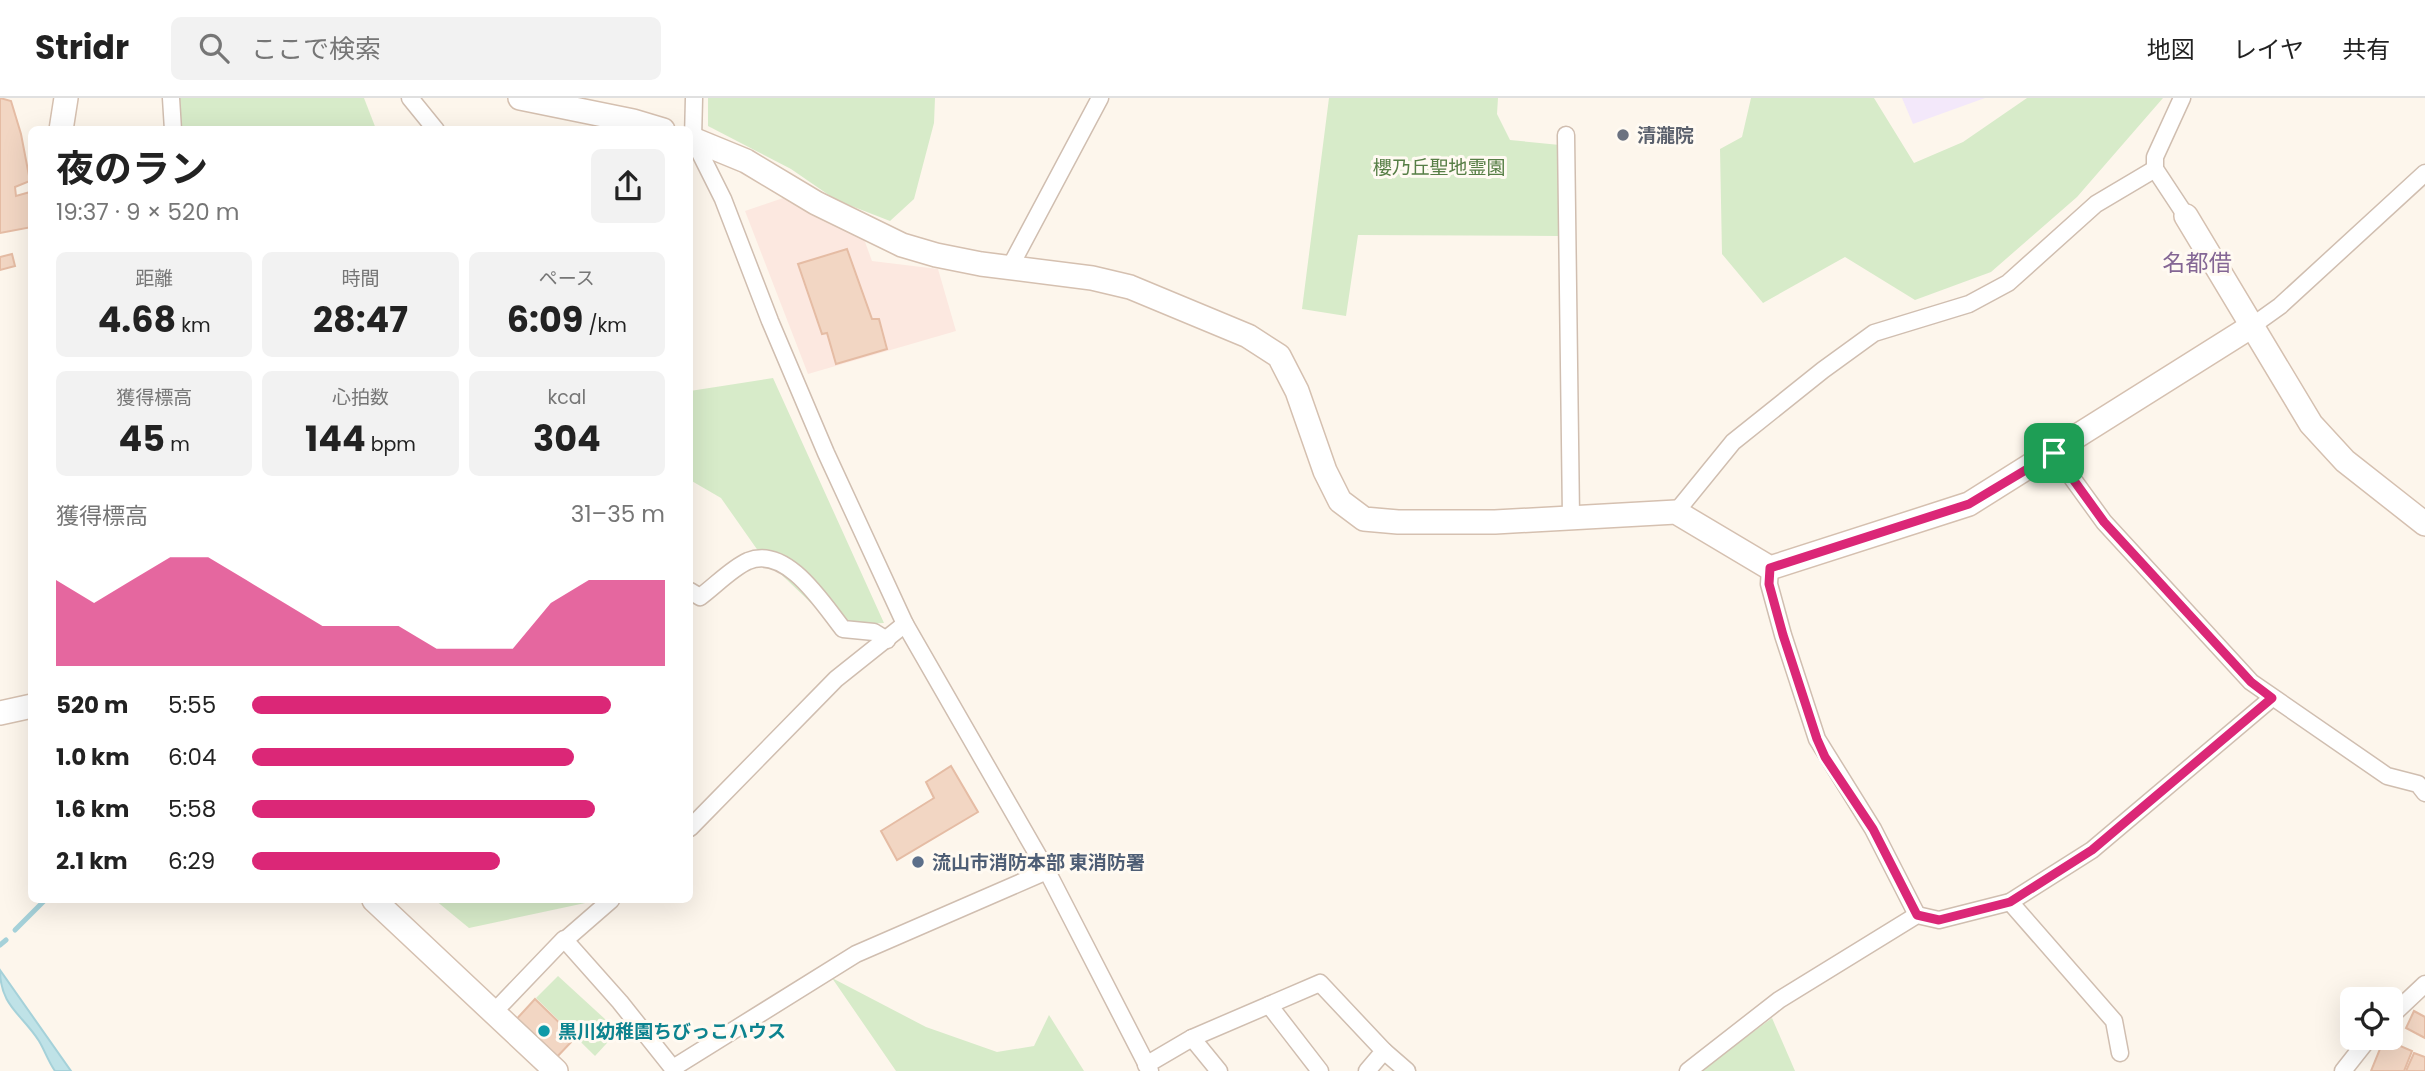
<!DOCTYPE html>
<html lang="ja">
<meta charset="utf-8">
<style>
:root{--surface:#fff;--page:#f2f2f2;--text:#222;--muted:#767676;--line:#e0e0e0;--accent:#db2777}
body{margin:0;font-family:Poppins,"Noto Sans JP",sans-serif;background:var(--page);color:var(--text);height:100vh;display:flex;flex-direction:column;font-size:26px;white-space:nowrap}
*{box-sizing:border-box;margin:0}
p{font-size:23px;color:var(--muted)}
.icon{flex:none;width:38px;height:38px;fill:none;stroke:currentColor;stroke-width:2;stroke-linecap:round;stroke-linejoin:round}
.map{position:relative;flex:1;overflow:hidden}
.sheet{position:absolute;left:28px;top:28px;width:665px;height:777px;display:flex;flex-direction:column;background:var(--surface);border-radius:10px;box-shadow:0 7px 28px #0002}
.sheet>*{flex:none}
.fabs{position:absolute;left:2340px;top:889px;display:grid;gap:14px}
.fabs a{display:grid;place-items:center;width:63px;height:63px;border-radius:10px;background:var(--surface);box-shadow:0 7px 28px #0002;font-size:35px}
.pin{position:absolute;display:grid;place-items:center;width:60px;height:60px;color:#fff;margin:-30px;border-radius:14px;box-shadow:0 4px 10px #0006}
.round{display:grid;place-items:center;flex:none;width:74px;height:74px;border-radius:10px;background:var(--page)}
.summary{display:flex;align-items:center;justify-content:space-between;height:119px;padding:0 28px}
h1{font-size:38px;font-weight:700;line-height:52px}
.figures{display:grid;grid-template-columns:repeat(3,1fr);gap:10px;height:119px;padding:7px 28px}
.figures div{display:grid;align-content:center;border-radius:10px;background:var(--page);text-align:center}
.figures b{font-size:35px;font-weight:700}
.figures small{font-size:19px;font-weight:400}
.figures p{font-size:19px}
.chart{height:196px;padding:14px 28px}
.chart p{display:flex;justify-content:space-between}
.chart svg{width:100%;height:126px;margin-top:7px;fill:var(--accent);opacity:.7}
ul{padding:0 28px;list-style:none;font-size:23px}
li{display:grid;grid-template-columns:112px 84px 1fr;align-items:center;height:52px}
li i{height:18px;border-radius:9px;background:var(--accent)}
header{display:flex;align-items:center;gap:42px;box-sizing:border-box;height:98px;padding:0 35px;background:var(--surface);border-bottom:2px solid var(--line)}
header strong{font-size:33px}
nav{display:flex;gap:38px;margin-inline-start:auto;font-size:24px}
.search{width:490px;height:63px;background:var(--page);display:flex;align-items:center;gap:18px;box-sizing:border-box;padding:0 24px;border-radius:10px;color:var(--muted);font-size:26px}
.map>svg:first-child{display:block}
.commercial{fill:#fce8e0}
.education{fill:#f3e8fa}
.green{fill:#d7ebc9}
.water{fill:#bfe2e7;stroke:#a5d1d9;stroke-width:2}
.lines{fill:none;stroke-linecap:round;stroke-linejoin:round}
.stream{stroke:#a5d1d9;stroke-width:5}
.building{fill:#f2d6c3;stroke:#e5bca4;stroke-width:2}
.street-casing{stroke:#d0beb0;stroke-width:19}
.secondary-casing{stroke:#d5c0b0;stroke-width:26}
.street{stroke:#fff;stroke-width:16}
.secondary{stroke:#fff;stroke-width:23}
.route-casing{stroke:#fff;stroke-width:14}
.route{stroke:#db2777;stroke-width:9}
.worship-dot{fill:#6b7280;stroke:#fffaf2;stroke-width:2.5}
.service-dot{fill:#5c6f8a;stroke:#fffaf2;stroke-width:2.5}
.culture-dot{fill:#0f9aa8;stroke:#fffaf2;stroke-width:2.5}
.labels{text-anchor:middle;stroke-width:6;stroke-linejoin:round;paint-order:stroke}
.worship-label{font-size:19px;font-weight:bold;fill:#5b616d;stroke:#fffaf2;text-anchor:start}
.park-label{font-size:19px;fill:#567e45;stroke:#fffaf2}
.service-label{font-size:19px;font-weight:bold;fill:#4e5e75;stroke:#fffaf2;text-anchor:start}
.culture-label{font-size:19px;font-weight:bold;fill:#0d838f;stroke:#fffaf2;text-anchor:start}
.quarter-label{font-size:23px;fill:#846694;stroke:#fffaf2}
</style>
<header>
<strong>Stridr</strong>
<div class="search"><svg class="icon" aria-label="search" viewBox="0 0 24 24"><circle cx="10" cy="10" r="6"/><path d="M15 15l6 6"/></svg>ここで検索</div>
<nav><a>地図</a><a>レイヤ</a><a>共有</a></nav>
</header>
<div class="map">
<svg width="2425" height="973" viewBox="0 0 2425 973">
<rect width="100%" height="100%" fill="#fdf6ec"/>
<path class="commercial" d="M 786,99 L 864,141 L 872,163 L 938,171 L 956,233 L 808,276 L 745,113 Z"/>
<path class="education" d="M 1902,0 L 1985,0 L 1913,26 Z"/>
<g class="green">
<path d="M 179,0 L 364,0 L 376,31 L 182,31 Z"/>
<path d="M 708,0 L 935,0 L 934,25 L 914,101 L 890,123 L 836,102 L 791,71 L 708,28 Z"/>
<path d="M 1329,0 L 1498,0 L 1497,16 L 1510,42 L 1560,47 L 1558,138 L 1358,137 L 1346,218 L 1302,211 Z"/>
<path d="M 1751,0 L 1874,0 L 1914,65 L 1963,44 L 2027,0 L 2163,0 L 2077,99 L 1991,174 L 1915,202 L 1845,159 L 1763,205 L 1722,156 L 1720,51 L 1742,39 Z"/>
<path d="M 773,280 L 884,525 L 834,527 L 761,457 L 721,400 L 690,382 L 690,293 Z"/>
<path d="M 435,802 L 588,802 L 590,804 L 469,830 Z"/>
<path d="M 558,878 L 618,933 L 595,958 L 536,900 Z"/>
<path d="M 832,880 L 926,929 L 997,954 L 1034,948 L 1049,917 L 1084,973 L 896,973 Z"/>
<path d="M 1772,920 L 1795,973 L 1700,973 Z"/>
</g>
<path class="water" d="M 0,872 L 71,973 L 55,973 C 48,963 45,953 39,943 C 22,916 0,908 0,872 Z"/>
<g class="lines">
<g class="stream">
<path d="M 15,832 L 45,802"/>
<path d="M 0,847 L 6,842"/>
</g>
</g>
<g class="building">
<path d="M 0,0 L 11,3 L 21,36 L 30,83 L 15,89 L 16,98 L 30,94 L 32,101 L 32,129 L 0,135 Z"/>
<path d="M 847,151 L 872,221 L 879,221 L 887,251 L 836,266 L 827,235 L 822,236 L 798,166 Z"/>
<path d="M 12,156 L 15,168 L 0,172 L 0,159 Z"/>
<path d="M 951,668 L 978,714 L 897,762 L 881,733 L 934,700 L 926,684 Z"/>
<path d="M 535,901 L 575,940 L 553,963 L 512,926 Z"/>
<path d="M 2414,913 L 2425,919 L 2425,940 L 2406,930 Z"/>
<path d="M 2384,941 L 2412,953 L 2404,973 L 2371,973 Z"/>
<path d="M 2414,955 L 2425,959 L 2425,973 L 2406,973 Z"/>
</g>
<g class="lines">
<g class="street-casing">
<g id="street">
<path d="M 171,0 L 173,32"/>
<path d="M 410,0 L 436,32"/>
<path d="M 694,0 L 693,41 L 723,101 L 770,223 L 826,355 L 905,526 L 1047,773 L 1150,973"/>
<path d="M 2182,0 L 2155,59 L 2155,71 L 2186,118"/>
<path d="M 1566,37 L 1571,419"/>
<path d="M 1010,169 L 1100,0"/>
<path d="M 2252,228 L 2280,208 L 2425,75"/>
<path d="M 2054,355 L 2104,424 L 2251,584 L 2387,678 L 2418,686 L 2425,695"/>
<path d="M 1676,414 L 1733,344 L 1823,272 L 1874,235 L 1969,206 L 2008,185 L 2096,106 L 2155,71"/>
<path d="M 1770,470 L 1769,486 L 1783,537 L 1817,641 L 1873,731 L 1917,817"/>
<path d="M 690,493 L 700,499 C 715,488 732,470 748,463 C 787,447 823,506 843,531 L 874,534 L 887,542"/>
<path d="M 690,730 L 836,581 L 905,526"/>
<path d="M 2010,804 L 2114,923 L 2120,955"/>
<path d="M 565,842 L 611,802"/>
<path d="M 1269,907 L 1320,973"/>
<path d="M 494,914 L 564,841 L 620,904 L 675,973"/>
<path d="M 2390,919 L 2425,886"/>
<path d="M 1192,940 L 1219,973"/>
<path d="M 1384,953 L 1407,973"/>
<path d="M 1146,967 L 1192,940 L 1320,885 L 1384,953 L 1367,973"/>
<path d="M 673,970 L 856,856 L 1047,773"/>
<path d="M 1688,973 L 1779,902 L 1917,817 L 1939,822 L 2010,804 L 2092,752 L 2272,600"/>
<path d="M 2343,973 L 2369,940"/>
</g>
</g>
<g class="secondary-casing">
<g id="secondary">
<path d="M 520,0 L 633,23 L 663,32"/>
<path d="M 61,32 L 66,0"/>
<path d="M 690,40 L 746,63 L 816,105 L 902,147 L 936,157 L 981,166 L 1092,180 L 1130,189 L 1248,238 L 1279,258 L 1297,293 L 1325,373 L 1340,403 L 1364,421 L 1398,424 L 1495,424 L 1676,414 L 1770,470 L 1969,406 L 2252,228"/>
<path d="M 2186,118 L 2311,326 L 2345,363 L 2425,426"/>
<path d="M 0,615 L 32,608"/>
<path d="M 374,802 L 556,973"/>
</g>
</g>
<use href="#street" class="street"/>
<use href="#secondary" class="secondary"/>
</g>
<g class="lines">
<g class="route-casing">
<path id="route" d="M 2054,355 L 2104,424 L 2251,584 L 2272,600 L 2092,752 L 2010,804 L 1939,822 L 1917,817 L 1873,731 L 1825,659 L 1817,641 L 1783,537 L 1769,486 L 1770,470 L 1969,406 Z"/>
</g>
<use href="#route" class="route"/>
</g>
<circle class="worship-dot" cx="1623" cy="37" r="7"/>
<circle class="service-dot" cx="918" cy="764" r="7"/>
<circle class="culture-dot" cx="544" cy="933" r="7"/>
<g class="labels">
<g class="worship-label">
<text x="1637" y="44">清瀧院</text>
</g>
<g class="park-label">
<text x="1439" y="76">櫻乃丘聖地霊園</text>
</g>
<g class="service-label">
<text x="932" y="771">流山市消防本部 東消防署</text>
</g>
<g class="culture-label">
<text x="558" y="940">黒川幼稚園ちびっこハウス</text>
</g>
<g class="quarter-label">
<text x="2197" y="173">名都借</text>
</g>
</g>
</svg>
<div class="fabs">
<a><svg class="icon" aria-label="locate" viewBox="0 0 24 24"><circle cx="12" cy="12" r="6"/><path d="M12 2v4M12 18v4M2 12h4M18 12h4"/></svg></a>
</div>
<div class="pin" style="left:2054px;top:355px;background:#1e9e55"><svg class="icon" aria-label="arrive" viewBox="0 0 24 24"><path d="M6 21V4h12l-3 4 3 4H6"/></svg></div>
<section class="sheet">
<div class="summary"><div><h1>夜のラン</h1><p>19:37 · 9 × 520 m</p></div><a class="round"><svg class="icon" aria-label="share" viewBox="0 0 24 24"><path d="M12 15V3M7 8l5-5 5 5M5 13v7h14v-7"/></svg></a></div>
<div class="figures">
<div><p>距離</p><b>4.68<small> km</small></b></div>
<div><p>時間</p><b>28:47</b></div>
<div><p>ペース</p><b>6:09<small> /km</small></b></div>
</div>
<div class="figures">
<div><p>獲得標高</p><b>45<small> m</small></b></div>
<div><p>心拍数</p><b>144<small> bpm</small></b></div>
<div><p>kcal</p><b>304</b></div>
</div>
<div class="chart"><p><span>獲得標高</span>31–35 m</p>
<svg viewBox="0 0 160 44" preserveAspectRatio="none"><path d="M0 44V14L10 22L20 14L30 6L40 6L50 14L60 22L70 30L80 30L90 30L100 38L110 38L120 38L130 22L140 14L150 14L160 14V44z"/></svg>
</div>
<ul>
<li><b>520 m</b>5:55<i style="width:87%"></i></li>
<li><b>1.0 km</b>6:04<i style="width:78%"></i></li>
<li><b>1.6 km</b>5:58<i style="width:83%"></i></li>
<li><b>2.1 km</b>6:29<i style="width:60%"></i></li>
</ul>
</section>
</div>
